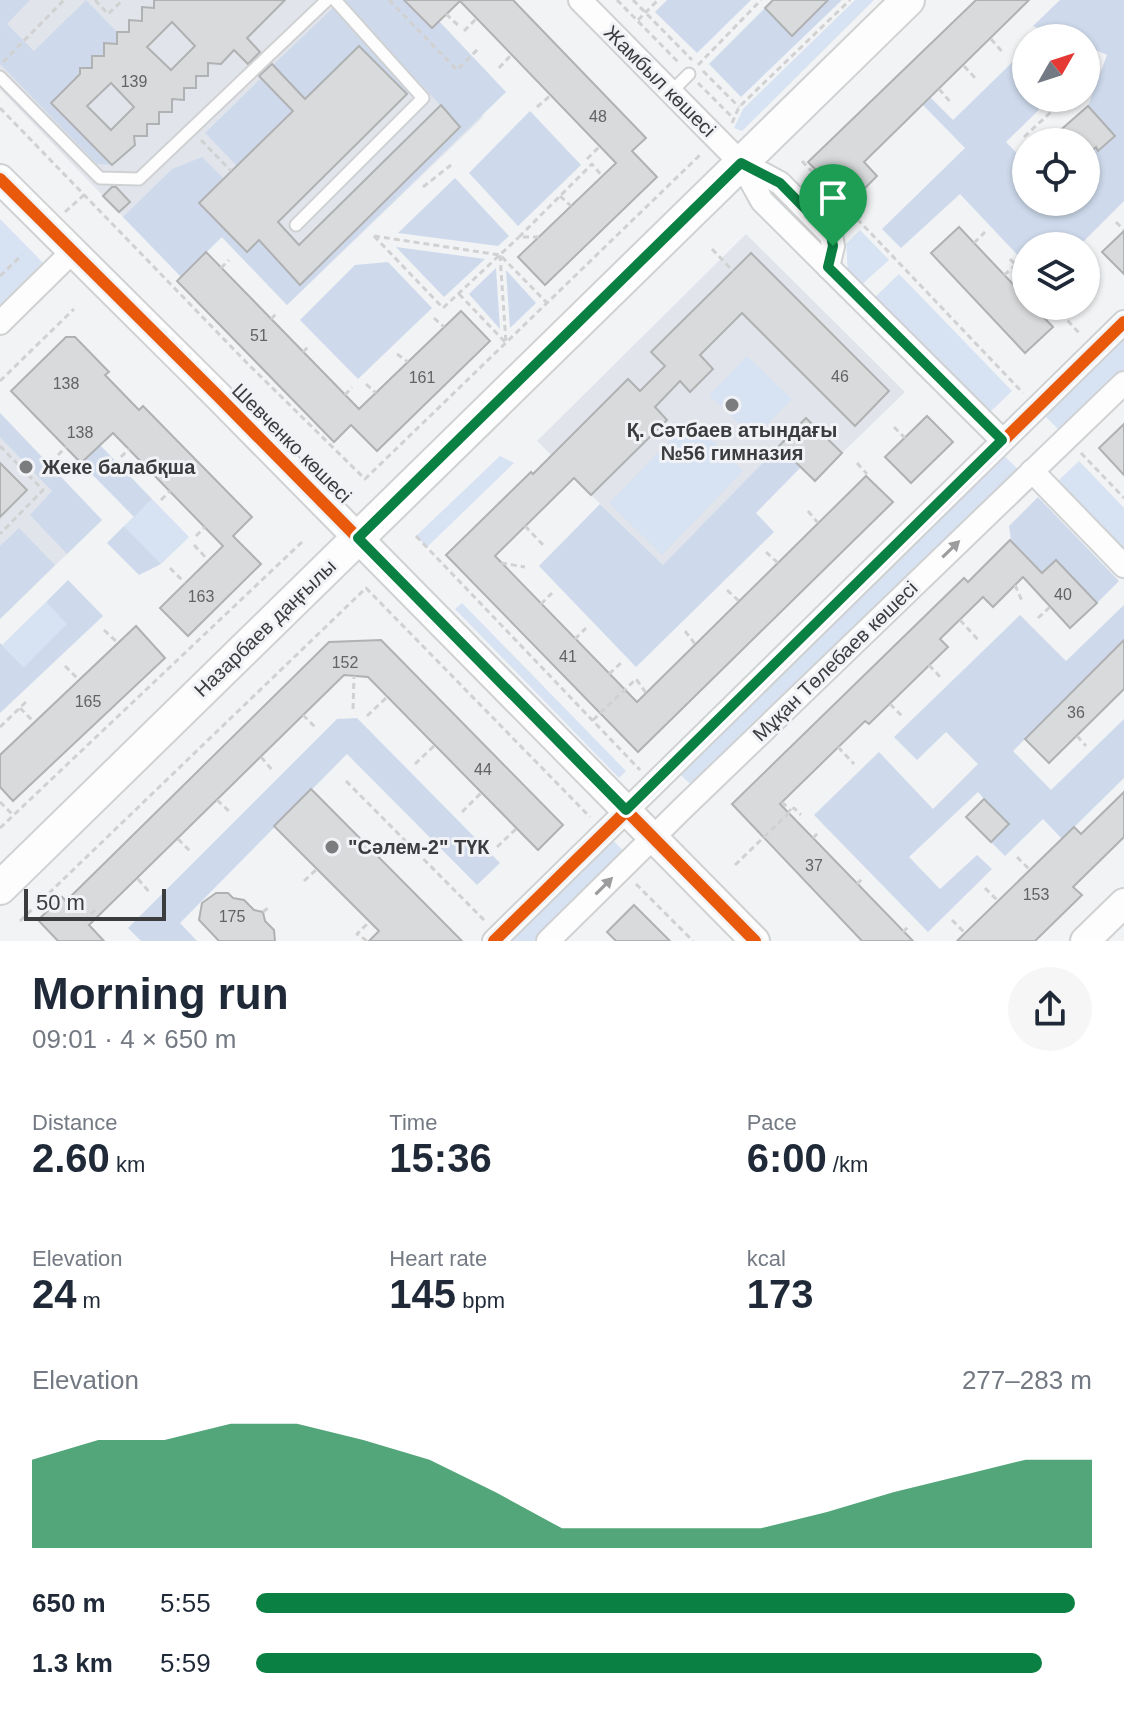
<!DOCTYPE html>
<meta charset="utf-8">
<style>
:root{--surface:#fff;--page:#f6f6f7;--text:#1f2937;--muted:#747a83;--accent:#0b8043}
body{margin:0;font-family:Helvetica,sans-serif;background:var(--page);color:var(--text);height:100vh;display:flex;flex-direction:column;font-size:30px;white-space:nowrap}
*{box-sizing:border-box;margin:0}
p{font-size:26px;color:var(--muted)}
.icon{flex:none;width:44px;height:44px;fill:none;stroke:currentColor;stroke-width:2;stroke-linecap:round;stroke-linejoin:round}
.map{position:relative;height:941px;overflow:hidden}
.panel{display:flex;flex-direction:column;background:var(--surface);flex:1}
.panel>*{flex:none}
.needle{width:52px;rotate:51deg}
.tools{position:absolute;left:1012px;top:24px;display:grid;gap:16px}
.tools a{display:grid;place-items:center;width:88px;height:88px;border-radius:50%;background:var(--surface);box-shadow:0 2px 6px #0004;font-size:40px}
.scale{position:absolute;left:24px;bottom:20px;width:142px;box-sizing:border-box;padding-left:8px;border:4px solid #3b3c3d;border-top:0;font-size:22px;line-height:28px;white-space:nowrap;color:#3b3c3d;-webkit-text-stroke:6px #f0f2f6;paint-order:stroke}
.pin{position:absolute;display:grid;place-items:center;width:68px;height:68px;color:#fff;margin:-82px -34px;border-radius:50% 50% 50% 0;rotate:-45deg;box-shadow:0 0 8px #0007}
.pin .icon{rotate:45deg}
.round{display:grid;place-items:center;flex:none;width:84px;height:84px;border-radius:42px;background:var(--page)}
.headline{display:flex;align-items:center;justify-content:space-between;height:136px;padding:0 32px}
h1{font-size:44px;font-weight:600;line-height:60px}
.stats{display:grid;grid-template-columns:repeat(3,1fr);gap:12px;height:136px;padding:8px 32px}
.stats div{display:grid;align-content:center}
.stats b{font-size:40px;font-weight:600}
.stats small{font-size:22px;font-weight:400}
.stats p{font-size:22px}
.chart{height:224px;padding:16px 32px}
.chart p{display:flex;justify-content:space-between}
.chart svg{width:100%;height:144px;margin-top:8px;fill:var(--accent);opacity:.7}
ul{padding:0 32px;list-style:none;font-size:26px}
li{display:grid;grid-template-columns:128px 96px 1fr;align-items:center;height:60px}
li i{height:20px;border-radius:10px;background:var(--accent)}
.map>svg:first-child{display:block}
.built{fill:#e1e5eb}
.green{fill:#d7e2f2}
.forest{fill:#cedaec}
.building{fill:#d9dadb;stroke:#b0b1b2;stroke-width:2;fill-rule:evenodd}
.lines{fill:none;stroke-linecap:round;stroke-linejoin:round}
.service-casing{stroke:#cfd1d2;stroke-width:15}
.minor-casing{stroke:#cfd1d2;stroke-width:26}
.tertiary-casing{stroke:#cfd1d2;stroke-width:32}
.secondary-casing{stroke:#cfd1d2;stroke-width:36}
.path{stroke:#d1d1d2;stroke-width:3;stroke-dasharray:6 4;stroke-linecap:butt}
.service{stroke:#fdfdfe;stroke-width:11}
.minor{stroke:#fdfdfe;stroke-width:22}
.tertiary{stroke:#fdfdfe;stroke-width:28}
.secondary{stroke:#fdfdfe;stroke-width:32}
.cycleway-casing{stroke:#f0f2f6;stroke-width:17}
.cycleway{stroke:#e8590c;stroke-width:12}
.oneway{fill:#9c9c9e}
.route-casing{stroke:#fff;stroke-width:16}
.route{stroke:#0b8043;stroke-width:10}
.poi-dot{fill:#7b7c7d;stroke:#f0f2f6;stroke-width:3}
.labels{text-anchor:middle;stroke-width:6;stroke-linejoin:round;paint-order:stroke}
.number-label{font-size:16px;fill:#626464}
.street-label{font-size:20px;fill:#3b3c3d;stroke:#f0f2f6}
.poi-label{font-size:20px;font-weight:bold;fill:#3b3c3d;stroke:#f0f2f6;text-anchor:start}
</style>
<div class="map">
<svg width="1124" height="941" viewBox="0 0 1124 941">
<rect width="100%" height="100%" fill="#f1f3f5"/>
<g class="built">
<path d="M 0,0 L 371,0 L 483,117 L 287,305 L 174,188 L 133,227 L 0,89 Z"/>
<path d="M 746,234 L 905,392 L 842,453 L 806,418 L 663,566 L 537,441 Z"/>
<path d="M 0,413 L 102,520 L 0,619 Z"/>
</g>
<g class="green">
<path d="M 855,0 L 874,0 L 742,131 L 734,128 L 743,109 Z"/>
<path d="M 0,219 L 46,266 L 0,315 Z"/>
<path d="M 860,230 L 889,260 L 860,286 C 843,270 849,265 846,244 Z"/>
<path d="M 899,274 L 1012,391 L 989,413 L 873,299 Z"/>
<path d="M 1124,322 L 1124,381 L 1067,438 L 1036,407 Z"/>
<path d="M 747,356 L 792,399 L 754,438 L 709,395 Z"/>
<path d="M 691,419 L 743,471 L 662,555 L 609,503 Z"/>
<path d="M 995,447 L 1026,477 L 699,792 L 671,766 Z"/>
<path d="M 500,456 L 514,463 L 427,547 L 416,536 Z"/>
<path d="M 1079,461 L 1124,508 L 1124,555 L 1056,483 Z"/>
<path d="M 152,499 L 189,537 L 161,564 L 124,526 Z"/>
<path d="M 46,602 L 68,624 L 24,667 L 2,645 Z"/>
<path d="M 462,603 L 626,771 L 619,778 L 455,609 Z"/>
<path d="M 605,832 L 631,859 L 548,941 L 494,941 Z"/>
</g>
<g class="forest">
<path d="M 0,0 L 30,0 L 7,24 L 34,51 L 86,0 L 117,32 L 117,44 L 104,43 L 104,56 L 93,56 L 92,68 L 80,68 L 80,80 L 74,80 L 51,103 L 112,165 L 97,164 L 0,64 Z"/>
<path d="M 341,0 L 404,0 L 431,28 L 439,21 L 506,92 L 287,305 L 222,237 L 181,277 L 123,217 L 172,169 L 202,157 L 224,179 L 199,204 L 247,252 L 259,240 L 300,285 L 460,127 L 419,82 L 407,94 L 359,46 L 305,99 L 273,65 Z"/>
<path d="M 667,0 L 751,0 L 697,53 L 655,12 Z"/>
<path d="M 828,0 L 842,0 L 741,97 L 709,64 L 765,8 L 792,35 Z"/>
<path d="M 1060,0 L 1124,0 L 1124,201 L 1079,246 L 1026,246 L 1026,264 L 960,194 L 901,248 L 882,229 L 965,148 L 923,105 L 931,98 L 953,120 L 1026,49 L 1026,98 L 1051,98 L 1006,142 L 1026,163 L 1026,202 L 1086,202 L 1086,156 L 1096,147 L 1099,150 L 1115,136 L 1088,106 L 1107,55 L 1086,46 L 1086,38 L 1065,38 L 1033,26 Z"/>
<path d="M 261,78 L 293,111 L 237,166 L 205,133 Z"/>
<path d="M 530,111 L 581,165 L 518,226 L 469,173 Z"/>
<path d="M 455,178 L 509,236 L 498,246 L 398,233 Z"/>
<path d="M 396,247 L 485,259 L 444,297 Z"/>
<path d="M 388,262 L 432,308 L 358,379 L 300,320 L 355,265 Z"/>
<path d="M 496,268 L 500,329 L 469,294 Z"/>
<path d="M 506,270 L 536,303 L 510,328 Z"/>
<path d="M 0,413 L 102,520 L 67,554 L 30,515 L 52,491 L 0,437 Z"/>
<path d="M 100,445 L 152,499 L 134,517 L 81,463 Z"/>
<path d="M 779,446 L 801,467 L 756,513 L 774,532 L 636,667 L 539,566 L 600,504 L 663,565 Z"/>
<path d="M 1038,497 L 1119,581 L 1097,603 L 1056,560 L 1042,572 L 1011,540 L 1009,526 Z"/>
<path d="M 124,526 L 161,564 L 139,575 L 107,543 Z"/>
<path d="M 19,528 L 55,565 L 0,619 L 0,546 Z"/>
<path d="M 68,580 L 103,616 L 0,713 L 0,643 L 24,667 L 67,624 L 46,602 Z"/>
<path d="M 1124,605 L 1124,640 L 1013,751 L 1051,790 L 1124,719 L 1124,778 L 1062,839 L 1043,819 L 1005,856 L 991,842 L 984,799 L 978,792 L 909,857 L 940,889 L 977,855 L 992,869 L 928,932 L 814,815 L 879,752 L 933,809 L 978,764 L 946,732 L 917,760 L 894,737 L 1020,615 L 1066,661 Z"/>
<path d="M 357,718 L 500,863 L 477,885 L 347,754 L 180,923 L 197,941 L 141,941 L 128,928 L 337,719 Z"/>
</g>
<g class="building">
<path d="M 154,0 L 285,0 L 247,38 L 260,52 L 248,64 L 234,50 L 221,64 L 208,63 L 208,76 L 196,76 L 196,88 L 184,88 L 184,100 L 172,99 L 172,112 L 159,112 L 159,124 L 147,124 L 147,136 L 134,136 L 135,145 L 112,165 L 51,103 L 80,74 L 80,68 L 92,68 L 92,56 L 104,56 L 104,43 L 117,44 L 117,32 L 129,32 L 129,20 L 142,21 L 142,7 L 154,8 ZM 172,22 L 195,46 L 171,70 L 147,47 ZM 111,83 L 134,107 L 111,130 L 87,106 Z"/>
<path d="M 404,0 L 513,0 L 646,138 L 632,151 L 657,177 L 545,285 L 518,257 L 616,163 L 460,1 L 432,28 Z"/>
<path d="M 773,0 L 828,0 L 792,36 L 765,8 Z"/>
<path d="M 976,0 L 1029,0 L 864,162 L 877,176 L 849,204 L 808,162 Z"/>
<path d="M 359,46 L 407,94 L 278,222 L 299,245 L 441,105 L 460,127 L 300,285 L 259,240 L 247,252 L 199,203 L 293,111 L 259,76 L 272,64 L 305,99 Z"/>
<path d="M 1088,106 L 1115,136 L 1098,151 L 1096,147 L 1086,156 L 1086,142 L 1047,142 Z"/>
<path d="M 112,187 L 116,187 L 130,202 L 119,212 L 103,196 Z"/>
<path d="M 959,227 L 1026,298 L 1026,306 L 1033,306 L 1053,327 L 1025,353 L 931,253 Z"/>
<path d="M 1124,231 L 1124,274 L 1102,252 Z"/>
<path d="M 206,252 L 359,409 L 461,311 L 490,341 L 377,451 L 351,425 L 334,442 L 177,281 Z"/>
<path d="M 751,253 L 889,391 L 855,426 L 742,313 L 700,355 L 713,369 L 690,392 L 680,381 L 655,407 L 667,420 L 591,495 L 574,478 L 495,556 L 637,702 L 866,476 L 893,502 L 638,752 L 446,555 L 531,472 L 533,474 L 628,379 L 640,391 L 665,366 L 651,352 Z"/>
<path d="M 66,337 L 75,337 L 109,372 L 105,375 L 139,410 L 143,406 L 252,517 L 233,536 L 261,564 L 188,636 L 160,608 L 223,546 L 113,433 L 81,463 L 11,391 Z"/>
<path d="M 927,416 L 953,442 L 911,483 L 885,457 Z"/>
<path d="M 806,418 L 842,453 L 815,481 L 779,446 Z"/>
<path d="M 1124,424 L 1124,475 L 1099,448 Z"/>
<path d="M 0,463 L 27,490 L 0,517 Z"/>
<path d="M 1010,540 L 1042,573 L 1056,560 L 1097,603 L 1070,628 L 1023,577 L 993,607 L 983,597 L 940,639 L 948,647 L 869,724 L 865,721 L 780,804 L 913,941 L 862,941 L 732,804 L 964,578 L 968,582 Z"/>
<path d="M 136,626 L 165,658 L 13,801 L 0,787 L 0,755 Z"/>
<path d="M 381,640 L 563,825 L 538,850 L 368,677 L 344,675 L 89,925 L 104,941 L 58,941 L 38,920 L 62,897 L 66,901 L 329,642 Z"/>
<path d="M 1124,640 L 1124,689 L 1049,763 L 1025,739 Z"/>
<path d="M 311,789 L 462,941 L 369,941 L 379,931 L 274,826 Z"/>
<path d="M 1124,792 L 1124,837 L 1073,887 L 1082,895 L 1035,941 L 957,941 L 1074,827 L 1081,834 Z"/>
<path d="M 984,799 L 1009,824 L 991,842 L 966,817 Z"/>
<path d="M 216,893 L 228,893 L 233,898 L 244,900 L 254,910 L 263,912 L 265,921 L 274,930 L 275,941 L 219,941 L 199,920 L 202,903 Z"/>
<path d="M 634,905 L 670,941 L 616,941 L 607,932 Z"/>
</g>
<g class="lines">
<g class="service-casing">
<g id="service">
<path d="M 0,77 L 100,178 L 139,179 L 327,0"/>
<path d="M 671,92 L 689,74"/>
<path d="M 296,225 L 423,98 L 335,0"/>
</g>
</g>
<g class="minor-casing">
<g id="minor">
<path d="M 580,0 L 741,163 L 762,201 L 1002,440"/>
<path d="M 742,163 L 780,183 L 831,235 L 833,246 L 828,267"/>
<path d="M 0,323 L 72,252"/>
<path d="M 1032,471 L 1124,566"/>
<path d="M 494,941 L 1124,322"/>
<path d="M 548,941 L 682,809 L 1124,383"/>
</g>
</g>
<g class="tertiary-casing">
<g id="tertiary">
<path d="M 0,179 L 217,395 L 755,941"/>
<path d="M 1085,941 L 1124,903"/>
</g>
</g>
<g class="secondary-casing">
<path id="secondary" d="M 0,888 L 908,0"/>
</g>
<g class="path">
<path d="M 95,0 L 108,14 L 123,0"/>
<path d="M 389,0 L 457,70 L 480,47"/>
<path d="M 617,0 L 679,63"/>
<path d="M 633,0 L 692,60"/>
<path d="M 446,14 L 459,26"/>
<path d="M 638,20 L 658,0"/>
<path d="M 464,31 L 477,18"/>
<path d="M 991,39 L 1004,54"/>
<path d="M 3,62 L 64,0"/>
<path d="M 698,65 L 761,0"/>
<path d="M 964,66 L 977,80"/>
<path d="M 499,68 L 512,54"/>
<path d="M 703,71 L 739,107"/>
<path d="M 698,83 L 734,119"/>
<path d="M 939,89 L 952,104"/>
<path d="M 537,107 L 551,95"/>
<path d="M 0,108 L 247,363 L 365,479 L 702,153"/>
<path d="M 732,123 L 739,107 L 850,0"/>
<path d="M 1024,137 L 1066,98"/>
<path d="M 201,140 L 231,171"/>
<path d="M 587,159 L 600,146"/>
<path d="M 802,161 L 1023,393"/>
<path d="M 423,187 L 451,165"/>
<path d="M 560,196 L 571,206"/>
<path d="M 65,212 L 85,194"/>
<path d="M 1116,222 L 1124,230"/>
<path d="M 374,236 L 443,308 L 519,237"/>
<path d="M 374,236 L 500,255 L 547,303"/>
<path d="M 539,237 L 519,237 L 592,164 L 602,176"/>
<path d="M 974,243 L 985,232"/>
<path d="M 712,249 L 733,271"/>
<path d="M 1010,259 L 1026,275"/>
<path d="M 221,268 L 229,260"/>
<path d="M 1004,275 L 1016,265"/>
<path d="M 0,276 L 22,255"/>
<path d="M 459,294 L 506,343 L 500,255"/>
<path d="M 1054,306 L 1081,335"/>
<path d="M 1038,311 L 1044,306"/>
<path d="M 434,318 L 444,327"/>
<path d="M 271,319 L 278,312"/>
<path d="M 303,352 L 310,345"/>
<path d="M 397,354 L 408,362"/>
<path d="M 0,381 L 74,309"/>
<path d="M 366,384 L 376,393"/>
<path d="M 345,395 L 352,387"/>
<path d="M 894,427 L 905,438"/>
<path d="M 0,446 L 43,490 L 0,534"/>
<path d="M 1081,453 L 1124,498"/>
<path d="M 58,455 L 66,447"/>
<path d="M 121,457 L 129,449"/>
<path d="M 857,463 L 867,474"/>
<path d="M 161,500 L 170,491"/>
<path d="M 808,511 L 818,523"/>
<path d="M 525,526 L 545,547"/>
<path d="M 196,536 L 205,527"/>
<path d="M 416,536 L 640,770"/>
<path d="M 194,545 L 208,560"/>
<path d="M 766,552 L 778,563"/>
<path d="M 501,563 L 525,567"/>
<path d="M 170,568 L 185,583"/>
<path d="M 1015,585 L 1022,601"/>
<path d="M 727,590 L 739,601"/>
<path d="M 541,604 L 552,593"/>
<path d="M 1038,618 L 1050,607"/>
<path d="M 960,620 L 980,642"/>
<path d="M 104,630 L 118,643"/>
<path d="M 685,631 L 695,644"/>
<path d="M 575,639 L 586,628"/>
<path d="M 929,665 L 942,679"/>
<path d="M 65,666 L 79,680"/>
<path d="M 609,674 L 621,663"/>
<path d="M 890,704 L 903,717"/>
<path d="M 20,708 L 34,722"/>
<path d="M 353,709 L 354,676"/>
<path d="M 303,715 L 316,728"/>
<path d="M 367,716 L 387,697"/>
<path d="M 593,720 L 636,679 L 646,693"/>
<path d="M 0,727 L 27,701"/>
<path d="M 1077,736 L 1086,746"/>
<path d="M 838,747 L 854,764"/>
<path d="M 261,757 L 273,771"/>
<path d="M 415,764 L 435,745"/>
<path d="M 346,781 L 484,920"/>
<path d="M 217,800 L 231,813"/>
<path d="M 0,802 L 13,815"/>
<path d="M 782,802 L 791,811"/>
<path d="M 462,812 L 482,792"/>
<path d="M 0,828 L 302,542"/>
<path d="M 813,838 L 818,833"/>
<path d="M 178,839 L 191,852"/>
<path d="M 497,847 L 517,828"/>
<path d="M 1017,857 L 1030,870"/>
<path d="M 735,865 L 794,808 L 801,815"/>
<path d="M 138,879 L 150,893"/>
<path d="M 304,881 L 317,869"/>
<path d="M 636,884 L 693,941"/>
<path d="M 857,884 L 863,878"/>
<path d="M 985,888 L 998,901"/>
<path d="M 263,912 L 269,907"/>
<path d="M 952,920 L 965,933"/>
<path d="M 20,921 L 366,588 L 590,817"/>
<path d="M 84,921 L 95,910"/>
<path d="M 903,932 L 909,926"/>
<path d="M 367,941 L 357,934 L 369,922"/>
</g>
<use href="#service" class="service"/>
<use href="#minor" class="minor"/>
<use href="#tertiary" class="tertiary"/>
<use href="#secondary" class="secondary"/>
<g class="cycleway-casing">
<g id="cycleway">
<path d="M 0,179 L 217,395 L 755,941"/>
<path d="M 494,941 L 1124,322"/>
</g>
</g>
<use href="#cycleway" class="cycleway"/>
</g>
<defs><path id="oneway-solid" d="M-6-.8H1V-3.2L6.5 0L1 3.2V.8H-6Z" transform="scale(2)"/></defs>
<g class="oneway">
<use href="#oneway-solid" transform="translate(951 549) rotate(-44)"/>
<use href="#oneway-solid" transform="translate(604 886) rotate(-45)"/>
</g>
<g class="lines">
<g class="route-casing">
<path id="route" d="M 741,163 L 780,183 L 831,235 L 833,246 L 828,267 L 1002,440 L 626,810 L 358,538 Z"/>
</g>
<use href="#route" class="route"/>
</g>
<g class="poi-dot">
<circle cx="732" cy="405" r="8"/>
<circle cx="26" cy="467" r="8"/>
<circle cx="332" cy="847" r="8"/>
</g>
<g class="labels">
<g class="number-label">
<text x="134" y="87">139</text>
<text x="598" y="122">48</text>
<text x="259" y="341">51</text>
<text x="840" y="382">46</text>
<text x="422" y="383">161</text>
<text x="66" y="389">138</text>
<text x="80" y="438">138</text>
<text x="1063" y="600">40</text>
<text x="201" y="602">163</text>
<text x="568" y="662">41</text>
<text x="345" y="668">152</text>
<text x="88" y="707">165</text>
<text x="1076" y="718">36</text>
<text x="483" y="775">44</text>
<text x="814" y="871">37</text>
<text x="1036" y="900">153</text>
<text x="232" y="922">175</text>
</g>
<g class="street-label">
<text transform="translate(660 81) rotate(45)" y="7">Жамбыл көшесі</text>
<text transform="translate(292 443) rotate(45)" y="7">Шевченко көшесі</text>
<text transform="translate(265 628) rotate(-44)" y="7">Назарбаев даңғылы</text>
<text transform="translate(835 661) rotate(-44)" y="7">Мұқан Төлебаев көшесі</text>
</g>
<g class="poi-label">
<text x="732" y="437" text-anchor="middle">Қ. Сәтбаев атындағы<tspan x="732" dy="23">№56 гимназия</tspan></text>
<text x="42" y="474">Жеке балабқша</text>
<text x="348" y="854">"Сәлем-2" ТҮК</text>
</g>
</g>
</svg>
<div class="tools">
<a><svg class="needle" viewBox="-14 -14 28 28"><path d="M0-13l5 13h-10z" fill="#e53935"/><path d="M0 13l5-13h-10z" fill="#747a83"/></svg></a>
<a><svg class="icon" aria-label="locate" viewBox="0 0 24 24"><circle cx="12" cy="12" r="6"/><path d="M12 2v4M12 18v4M2 12h4M18 12h4"/></svg></a>
<a><svg class="icon" aria-label="layers" viewBox="0 0 24 24"><path d="M12 4l9 5-9 5-9-5zM3 14l9 5 9-5"/></svg></a>
</div>
<div class="scale">50 m</div>
<div class="pin" style="left:833px;top:246px;background:#1e9e55"><svg class="icon" aria-label="arrive" viewBox="0 0 24 24"><path d="M6 21V4h12l-3 4 3 4H6"/></svg></div>
</div>
<section class="panel">
<div class="headline"><div><h1>Morning run</h1><p>09:01 · 4 × 650 m</p></div><a class="round"><svg class="icon" aria-label="share" viewBox="0 0 24 24"><path d="M12 15V3M7 8l5-5 5 5M5 13v7h14v-7"/></svg></a></div>
<div class="stats">
<div><p>Distance</p><b>2.60<small> km</small></b></div>
<div><p>Time</p><b>15:36</b></div>
<div><p>Pace</p><b>6:00<small> /km</small></b></div>
</div>
<div class="stats">
<div><p>Elevation</p><b>24<small> m</small></b></div>
<div><p>Heart rate</p><b>145<small> bpm</small></b></div>
<div><p>kcal</p><b>173</b></div>
</div>
<div class="chart"><p><span>Elevation</span>277–283 m</p>
<svg viewBox="0 0 160 44" preserveAspectRatio="none"><path d="M0 44V17L10 11L20 11L30 6L40 6L50 11L60 17L70 27L80 38L90 38L100 38L110 38L120 33L130 27L140 22L150 17L160 17V44z"/></svg>
</div>
<ul>
<li><b>650 m</b>5:55<i style="width:98%"></i></li>
<li><b>1.3 km</b>5:59<i style="width:94%"></i></li>
</ul>
</section>
